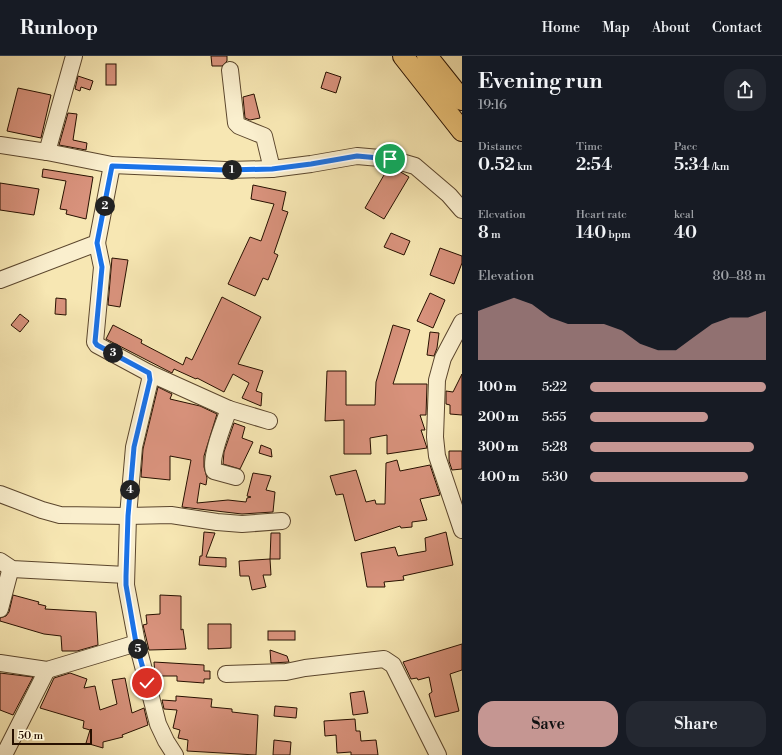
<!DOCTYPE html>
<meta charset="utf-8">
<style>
:root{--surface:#171b24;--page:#242831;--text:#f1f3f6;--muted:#9ea1a6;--line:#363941;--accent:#c59692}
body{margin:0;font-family:"Libre Bodoni",serif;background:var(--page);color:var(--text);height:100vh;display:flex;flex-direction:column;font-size:15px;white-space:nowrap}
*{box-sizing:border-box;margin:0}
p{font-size:13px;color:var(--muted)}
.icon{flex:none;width:22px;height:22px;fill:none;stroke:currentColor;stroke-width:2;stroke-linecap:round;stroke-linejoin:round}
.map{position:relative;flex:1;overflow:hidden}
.panel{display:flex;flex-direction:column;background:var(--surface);width:320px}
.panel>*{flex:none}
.scale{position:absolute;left:12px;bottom:10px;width:80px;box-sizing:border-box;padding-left:4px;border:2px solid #271000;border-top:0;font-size:11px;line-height:14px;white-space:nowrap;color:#271000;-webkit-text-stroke:3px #faefce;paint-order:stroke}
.pin{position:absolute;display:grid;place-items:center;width:34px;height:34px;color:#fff;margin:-17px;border:2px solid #fff;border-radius:50%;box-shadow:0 1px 4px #0007}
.km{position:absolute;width:20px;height:20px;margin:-10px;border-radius:50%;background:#222;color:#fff;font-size:11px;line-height:20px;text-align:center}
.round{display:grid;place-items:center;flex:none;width:42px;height:42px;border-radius:16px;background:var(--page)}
.head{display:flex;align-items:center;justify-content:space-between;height:68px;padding:0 16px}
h1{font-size:22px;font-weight:600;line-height:30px}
.stats{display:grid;grid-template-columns:repeat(3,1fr);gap:6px;height:68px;padding:4px 16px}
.stats div{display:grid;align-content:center}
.stats b{font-size:17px;font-weight:600}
.stats small{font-size:11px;font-weight:400}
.stats p{font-size:11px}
.chart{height:112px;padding:8px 16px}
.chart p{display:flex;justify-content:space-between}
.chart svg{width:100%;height:72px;margin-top:4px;fill:var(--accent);opacity:.7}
.cta{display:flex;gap:8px;margin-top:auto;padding:8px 16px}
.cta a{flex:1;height:46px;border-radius:16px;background:var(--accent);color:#111;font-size:16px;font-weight:600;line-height:46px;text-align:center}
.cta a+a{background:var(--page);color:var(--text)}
ul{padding:0 16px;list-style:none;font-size:13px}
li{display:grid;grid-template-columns:64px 48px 1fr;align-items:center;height:30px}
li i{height:10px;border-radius:5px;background:var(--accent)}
header{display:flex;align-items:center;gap:24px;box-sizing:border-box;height:56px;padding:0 20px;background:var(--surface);border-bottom:1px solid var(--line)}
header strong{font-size:19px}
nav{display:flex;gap:22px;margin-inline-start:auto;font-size:14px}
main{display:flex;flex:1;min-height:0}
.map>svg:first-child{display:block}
.building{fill:#d8927c;stroke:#271000}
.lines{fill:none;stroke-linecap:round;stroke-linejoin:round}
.minor-casing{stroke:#5b462d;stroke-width:18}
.major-casing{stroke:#271000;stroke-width:22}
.minor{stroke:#faefce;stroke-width:16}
.major{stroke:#ecc47a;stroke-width:20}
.route-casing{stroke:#fff;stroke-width:8}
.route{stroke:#1a73e8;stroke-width:5}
</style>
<header>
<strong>Runloop</strong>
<nav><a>Home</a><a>Map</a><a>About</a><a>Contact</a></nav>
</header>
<main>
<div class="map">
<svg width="462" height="699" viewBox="0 0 462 699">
<rect width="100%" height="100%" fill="#f7e7b3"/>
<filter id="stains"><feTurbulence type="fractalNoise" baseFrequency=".005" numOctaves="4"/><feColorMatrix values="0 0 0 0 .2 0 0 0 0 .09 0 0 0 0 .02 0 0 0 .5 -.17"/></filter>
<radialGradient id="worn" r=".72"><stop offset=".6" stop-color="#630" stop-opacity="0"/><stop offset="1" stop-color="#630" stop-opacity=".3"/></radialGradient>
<g class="building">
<path d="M 211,0 L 227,0 L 227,5 L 222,10 L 212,10 Z"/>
<rect x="106" y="8" width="10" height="21"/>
<path d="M 326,16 L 341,21 L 336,37 L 321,32 Z"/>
<path d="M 78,20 L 93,25 L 90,34 L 81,31 L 80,35 L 75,33 Z"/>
<path d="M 18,32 L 51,39 L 41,82 L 7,75 Z"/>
<path d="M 254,38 L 260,62 L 250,64 L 245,62 L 243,41 Z"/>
<path d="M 68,57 L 77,58 L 73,84 L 87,87 L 86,94 L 59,89 Z"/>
<path d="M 388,112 L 399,115 L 409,121 L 384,163 L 365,152 Z"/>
<path d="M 43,113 L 93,121 L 86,163 L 66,158 L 67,154 L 60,153 L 66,125 L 42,121 Z"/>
<path d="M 0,127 L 39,133 L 34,159 L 0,154 Z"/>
<path d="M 253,129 L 286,136 L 282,154 L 288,156 L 274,197 L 278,199 L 268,224 L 263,222 L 255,240 L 228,228 L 250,181 L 261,185 L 274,148 L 251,143 Z"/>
<path d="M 391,177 L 410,185 L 404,199 L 384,191 Z"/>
<path d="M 440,192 L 462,200 L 462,207 L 454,228 L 430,219 Z"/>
<path d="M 112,202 L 128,204 L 120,251 L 108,249 Z"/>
<path d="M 430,237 L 445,244 L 433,272 L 417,265 Z"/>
<path d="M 222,241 L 261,261 L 238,308 L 263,315 L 256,335 L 262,337 L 261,350 L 242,342 L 249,327 L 233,318 L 224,336 L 197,322 L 196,323 L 174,313 L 172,317 L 106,283 L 113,269 L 142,284 L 141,287 L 183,309 L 186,301 L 192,304 Z"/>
<path d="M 56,242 L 66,243 L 66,259 L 55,258 Z"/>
<path d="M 20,258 L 29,265 L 20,276 L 11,269 Z"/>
<path d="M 393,269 L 410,274 L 393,328 L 427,328 L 426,359 L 420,359 L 425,374 L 421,374 L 427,392 L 387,398 L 387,379 L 370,382 L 371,398 L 344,398 L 344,364 L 325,365 L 327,315 L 346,315 L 346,349 L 375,349 L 376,326 Z"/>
<path d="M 430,276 L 439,277 L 437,292 L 434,300 L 427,299 Z"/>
<path d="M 462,318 L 462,359 L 450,358 L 450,349 L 446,348 L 446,335 L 453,336 Z"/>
<path d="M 158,331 L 172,338 L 170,343 L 200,350 L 217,358 L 204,400 L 204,411 L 207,422 L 206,429 L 200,427 L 197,447 L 228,444 L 246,446 L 247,442 L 251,441 L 247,440 L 253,417 L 271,420 L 266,434 L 275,436 L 273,456 L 242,458 L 182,451 L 191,404 L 170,400 L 170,424 L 141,421 L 143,393 Z"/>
<path d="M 234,367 L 245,371 L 242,382 L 253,386 L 240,413 L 223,408 L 224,396 Z"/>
<path d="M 261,389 L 271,393 L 272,401 L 259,397 Z"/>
<path d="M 449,395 L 462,395 L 462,413 L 452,414 L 449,405 Z"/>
<path d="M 397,404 L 400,415 L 430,409 L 440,439 L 420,443 L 427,464 L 412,466 L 412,471 L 401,472 L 400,470 L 355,485 L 343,438 L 336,439 L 330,420 L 356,414 L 366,446 L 375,444 L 376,448 L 385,448 L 386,407 Z"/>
<path d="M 204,476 L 215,477 L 206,501 L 226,502 L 226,511 L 199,509 L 200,500 L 202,500 Z"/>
<path d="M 446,476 L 453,509 L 403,520 L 404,524 L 384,526 L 385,531 L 367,531 L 361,497 L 395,491 L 398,500 L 426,495 L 425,482 Z"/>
<path d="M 271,477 L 280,477 L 280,503 L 270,503 Z"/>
<path d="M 270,503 L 271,519 L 263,519 L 266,531 L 252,534 L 249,520 L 240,520 L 239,505 Z"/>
<path d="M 13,539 L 39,546 L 38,548 L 46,550 L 45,553 L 96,556 L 98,589 L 77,595 L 62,595 L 61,580 L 44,578 L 0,565 L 0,562 L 6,560 L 9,556 Z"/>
<path d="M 160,539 L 181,540 L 181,574 L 183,573 L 186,593 L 149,594 L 143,569 L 147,568 L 146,559 L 160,558 Z"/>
<path d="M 208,568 L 231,568 L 231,592 L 208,593 Z"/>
<rect x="268" y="575" width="27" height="9"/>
<path d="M 462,588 L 462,614 L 450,618 L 459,655 L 435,661 L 429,638 L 432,636 L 429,621 L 418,624 L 417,622 L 411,623 L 403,606 Z"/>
<path d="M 270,594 L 287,600 L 289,606 L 271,607 Z"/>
<path d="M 154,606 L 204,609 L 204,615 L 210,615 L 210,623 L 204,623 L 204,627 L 177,625 L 177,620 L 155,620 Z"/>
<path d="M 0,617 L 33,621 L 13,659 L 0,654 Z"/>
<path d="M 70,617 L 87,623 L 84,632 L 95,630 L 100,654 L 117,648 L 112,624 L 125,622 L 132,657 L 144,652 L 148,669 L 122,679 L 123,681 L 103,686 L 103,692 L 86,687 L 90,674 L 83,672 L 84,665 L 40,652 L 54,622 Z"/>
<path d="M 364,635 L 368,657 L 353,659 L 350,637 Z"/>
<path d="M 176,640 L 212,643 L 211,651 L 232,653 L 232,656 L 258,659 L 256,699 L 187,695 L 188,684 L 178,682 L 180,674 L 173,672 L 177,654 L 164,653 L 162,644 L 176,645 Z"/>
<path d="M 275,650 L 297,652 L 296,662 L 274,660 Z"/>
<path d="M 355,663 L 356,675 L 360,675 L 361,685 L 376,684 L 378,699 L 351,699 L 351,696 L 337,697 L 336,679 L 325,680 L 324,665 Z"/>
<path d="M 274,684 L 291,686 L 290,699 L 273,699 Z"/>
</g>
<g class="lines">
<g class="minor-casing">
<g id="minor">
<path d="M 230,14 L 236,67 L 239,70 L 264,80 L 272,113"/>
<path d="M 0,89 L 47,96 L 112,109 L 226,114 L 272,113 L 311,108 L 357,100 L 391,103 L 415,110 L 449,139 L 462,154"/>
<path d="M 47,96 L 74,0"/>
<path d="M 97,187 L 102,211 L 95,286 L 97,289 L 149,317 L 150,324 L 134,391 L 128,460 L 126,529 L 137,587 L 158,668 L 166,685 L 175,699"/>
<path d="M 0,224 L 97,187 L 112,109"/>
<path d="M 462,266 L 443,302 L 437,324 L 435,381 L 437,400 L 462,474"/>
<path d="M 149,317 L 229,353 L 269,365"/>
<path d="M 229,353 C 224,367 209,403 214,415 L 236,421"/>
<path d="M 0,438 L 42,454 L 60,459 L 128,460 L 171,459 L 217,466 L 242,468 L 282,465"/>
<path d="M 0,505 L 12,513 L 126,519"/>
<path d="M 0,553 L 10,515 L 12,513"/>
<path d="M 0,607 L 47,614 L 137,587"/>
<path d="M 226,618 L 286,616 L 305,612 L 384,603 L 393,609 L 438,699"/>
<path d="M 4,699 L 47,614"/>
</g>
</g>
<g class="major-casing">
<g id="major">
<path d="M 403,0 L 462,75"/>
<path d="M 427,0 L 462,44"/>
</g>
</g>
<use href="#minor" class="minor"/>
<use href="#major" class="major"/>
</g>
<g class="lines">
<g class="route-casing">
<path id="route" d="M 147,627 L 136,587 L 126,529 L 126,520 L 128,460 L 134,391 L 150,324 L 149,317 L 97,289 L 95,286 L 102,211 L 97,187 L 112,110 L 226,114 L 272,113 L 311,108 L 357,100 L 390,103"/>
</g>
<use href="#route" class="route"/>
</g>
<rect width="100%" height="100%" filter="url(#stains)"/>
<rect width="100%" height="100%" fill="url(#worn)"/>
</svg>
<div class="scale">50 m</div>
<div class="pin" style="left:390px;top:103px;background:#1e9e55"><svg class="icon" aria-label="arrive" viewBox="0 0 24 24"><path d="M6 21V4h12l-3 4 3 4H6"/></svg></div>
<div class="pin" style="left:147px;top:627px;background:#d93025"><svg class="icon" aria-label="check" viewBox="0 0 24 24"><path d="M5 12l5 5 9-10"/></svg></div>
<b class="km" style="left:232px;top:114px">1</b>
<b class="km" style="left:105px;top:150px">2</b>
<b class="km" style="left:113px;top:297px">3</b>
<b class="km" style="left:130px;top:434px">4</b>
<b class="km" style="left:138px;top:593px">5</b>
</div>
<section class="panel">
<div class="head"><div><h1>Evening run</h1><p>19:16</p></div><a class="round"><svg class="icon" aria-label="share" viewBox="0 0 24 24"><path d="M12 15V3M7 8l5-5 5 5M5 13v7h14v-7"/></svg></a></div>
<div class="stats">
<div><p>Distance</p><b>0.52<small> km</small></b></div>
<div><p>Time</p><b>2:54</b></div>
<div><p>Pace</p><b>5:34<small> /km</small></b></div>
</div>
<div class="stats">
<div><p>Elevation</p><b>8<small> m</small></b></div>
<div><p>Heart rate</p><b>140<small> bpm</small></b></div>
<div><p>kcal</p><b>40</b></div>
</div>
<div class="chart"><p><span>Elevation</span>80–88 m</p>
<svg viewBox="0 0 160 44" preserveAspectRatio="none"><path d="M0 44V14L10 10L20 6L30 10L40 18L50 22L60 22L70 22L80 26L90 34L100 38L110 38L120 30L130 22L140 18L150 18L160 14V44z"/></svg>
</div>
<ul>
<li><b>100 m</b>5:22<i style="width:100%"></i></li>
<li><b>200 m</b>5:55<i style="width:67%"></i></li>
<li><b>300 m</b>5:28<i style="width:93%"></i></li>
<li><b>400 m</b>5:30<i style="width:90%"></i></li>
</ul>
<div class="cta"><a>Save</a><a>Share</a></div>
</section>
</main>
